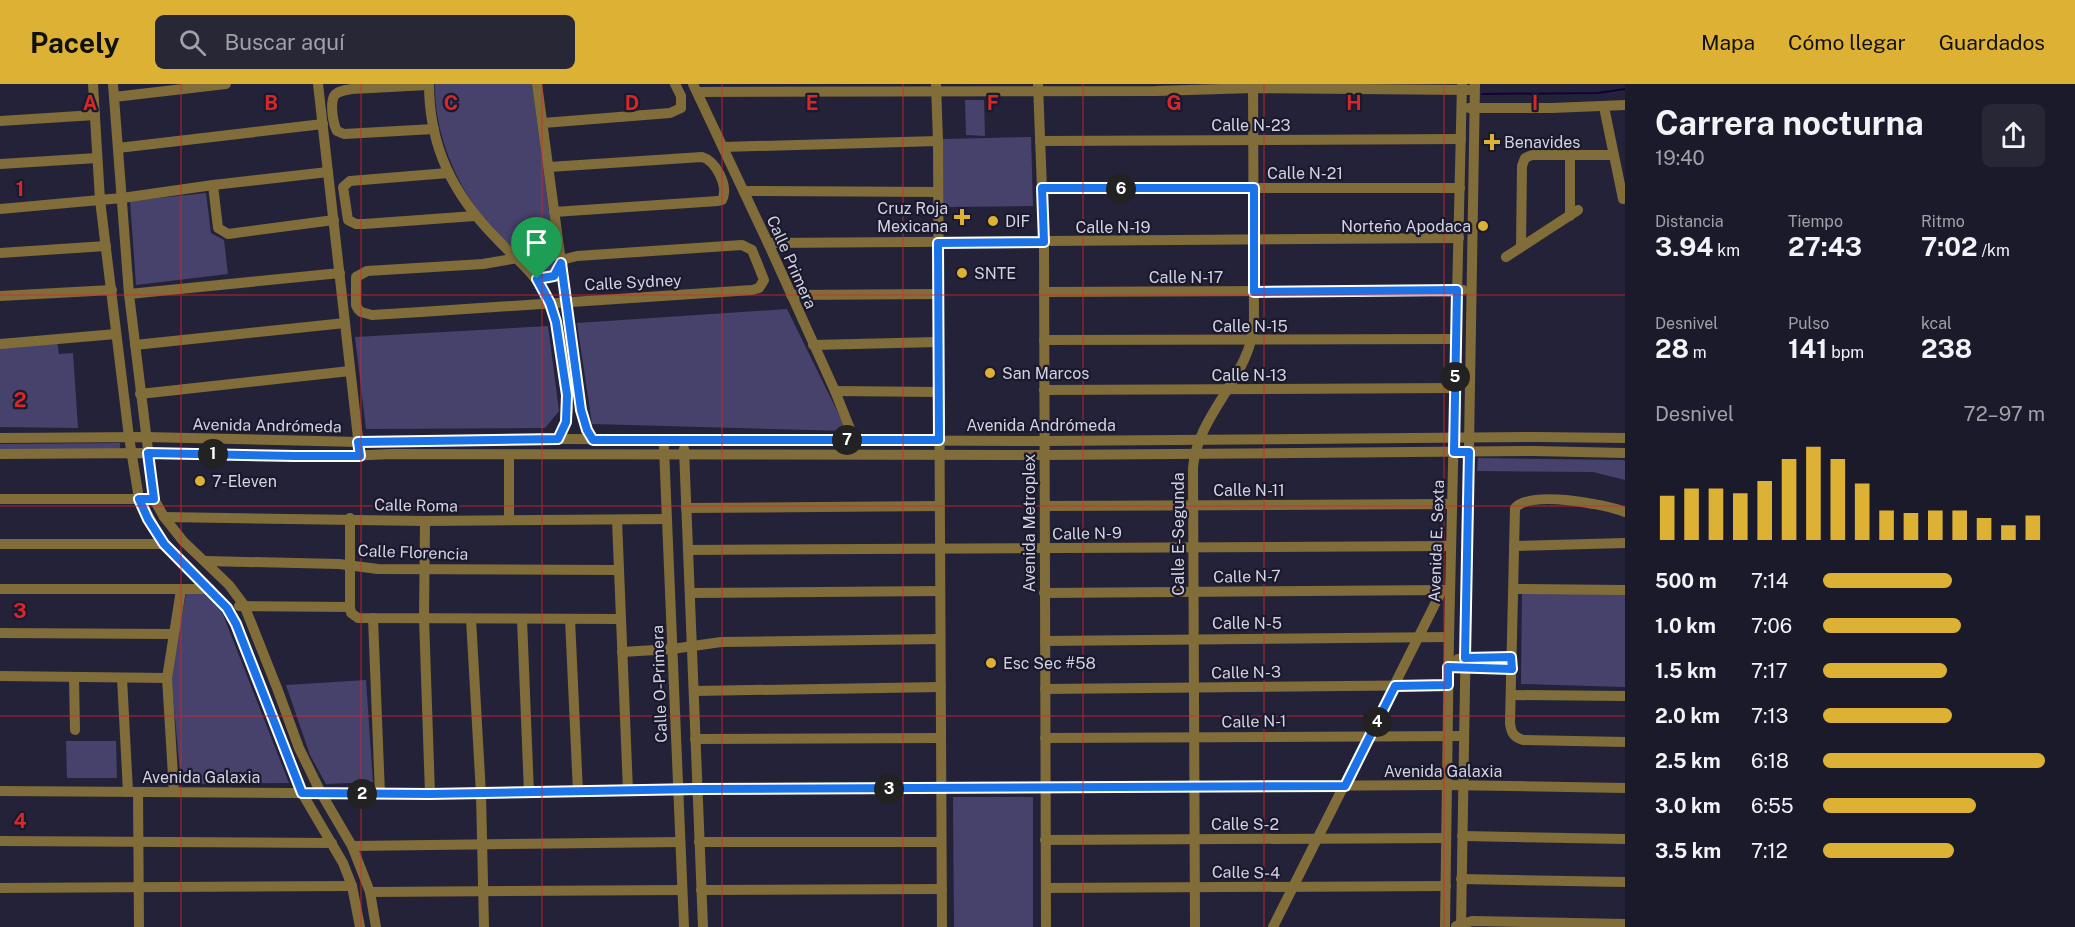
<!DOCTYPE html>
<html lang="es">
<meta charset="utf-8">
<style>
:root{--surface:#1b1a2a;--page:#282736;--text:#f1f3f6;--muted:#a0a1a8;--accent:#ddb133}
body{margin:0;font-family:"Public Sans",sans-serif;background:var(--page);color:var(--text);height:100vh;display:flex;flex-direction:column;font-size:22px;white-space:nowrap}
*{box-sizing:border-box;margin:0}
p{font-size:20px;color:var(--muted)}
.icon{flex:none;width:33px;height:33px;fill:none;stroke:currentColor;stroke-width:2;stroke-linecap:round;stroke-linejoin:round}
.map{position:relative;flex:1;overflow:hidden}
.drawer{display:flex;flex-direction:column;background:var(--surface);width:450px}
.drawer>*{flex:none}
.pin{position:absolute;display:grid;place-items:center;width:51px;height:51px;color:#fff;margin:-62px -26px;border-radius:50% 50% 50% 0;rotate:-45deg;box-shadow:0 0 6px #0007}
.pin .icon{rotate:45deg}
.km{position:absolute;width:30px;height:30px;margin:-15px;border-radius:50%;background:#222;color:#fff;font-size:16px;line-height:30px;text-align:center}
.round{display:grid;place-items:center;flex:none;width:63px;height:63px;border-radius:9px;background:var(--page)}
.summary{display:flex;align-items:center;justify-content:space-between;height:102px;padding:0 30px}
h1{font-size:33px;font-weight:700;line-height:45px}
.figures{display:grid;grid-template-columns:repeat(3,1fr);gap:9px;height:102px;padding:6px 30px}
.figures div{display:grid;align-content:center}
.figures b{font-size:26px;font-weight:700}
.figures small{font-size:16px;font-weight:400}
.figures p{font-size:16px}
.chart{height:168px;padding:12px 30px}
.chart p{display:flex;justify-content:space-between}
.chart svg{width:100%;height:108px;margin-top:6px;stroke:var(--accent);stroke-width:6}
ul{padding:0 30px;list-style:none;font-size:20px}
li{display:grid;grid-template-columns:96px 72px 1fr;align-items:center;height:45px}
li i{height:15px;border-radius:8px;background:var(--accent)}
header{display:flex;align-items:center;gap:36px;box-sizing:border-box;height:84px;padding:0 30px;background:var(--accent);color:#111}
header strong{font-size:28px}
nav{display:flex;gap:33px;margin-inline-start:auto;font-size:21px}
.search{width:420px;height:54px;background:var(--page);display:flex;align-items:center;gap:15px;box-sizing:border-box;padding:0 21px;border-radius:9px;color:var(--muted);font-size:22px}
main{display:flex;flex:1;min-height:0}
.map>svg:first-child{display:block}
.green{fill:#46426c}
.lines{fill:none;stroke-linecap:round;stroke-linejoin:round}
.stream{stroke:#12003a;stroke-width:2}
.minor{stroke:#816d3a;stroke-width:10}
.route-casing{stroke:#fff;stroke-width:12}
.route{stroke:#1a73e8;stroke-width:8}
.grid{fill:none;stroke:#d62828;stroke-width:1.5;stroke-opacity:0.55}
.poi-dot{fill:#ddb133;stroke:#1a192d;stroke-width:2}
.labels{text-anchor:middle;stroke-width:4.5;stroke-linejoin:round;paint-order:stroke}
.street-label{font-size:16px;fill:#d2d2e1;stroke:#1a192d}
.poi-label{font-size:16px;fill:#d2d2e1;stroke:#1a192d;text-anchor:start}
.grid-label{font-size:20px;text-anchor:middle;font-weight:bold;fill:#d62828;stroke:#1a192d;stroke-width:4.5;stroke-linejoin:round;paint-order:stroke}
</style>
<header>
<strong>Pacely</strong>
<div class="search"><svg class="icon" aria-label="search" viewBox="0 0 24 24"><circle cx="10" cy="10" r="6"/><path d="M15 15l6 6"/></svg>Buscar aquí</div>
<nav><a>Mapa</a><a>Cómo llegar</a><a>Guardados</a></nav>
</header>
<main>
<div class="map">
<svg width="1625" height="843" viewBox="0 0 1625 843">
<rect width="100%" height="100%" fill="#242238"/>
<g class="green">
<path d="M 435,0 L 532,0 L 553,158 L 554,182 L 548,188 L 543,190 L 537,187 C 523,169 503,157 488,139 C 456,102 434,49 435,0 Z"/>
<path d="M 965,16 L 984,16 L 985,52 L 966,51 Z"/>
<path d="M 1031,53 L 1033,122 L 942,123 L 942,55 Z"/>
<path d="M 206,109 L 211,149 L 224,156 L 228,190 L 136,201 L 130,117 Z"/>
<path d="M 787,225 L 847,347 L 592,340 L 577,239 Z"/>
<path d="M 548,242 L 559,327 L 545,344 L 366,345 L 355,253 Z"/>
<path d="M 57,257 L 59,270 L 73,269 L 78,344 L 0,343 L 0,262 Z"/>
<path d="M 120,359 L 120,366 L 0,367 L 0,360 Z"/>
<path d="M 1478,374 L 1623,376 L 1625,377 L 1625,396 L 1593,388 L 1477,387 Z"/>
<path d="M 1522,508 L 1625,508 L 1625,603 L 1521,600 Z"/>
<path d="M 207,509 L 222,528 L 289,699 L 181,700 L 171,590 L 186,510 Z"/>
<path d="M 366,596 L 373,698 L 326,700 L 310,671 L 286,601 Z"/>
<path d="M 66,657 L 116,657 L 117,694 L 67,694 Z"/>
<path d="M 953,713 L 1033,713 L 1033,843 L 954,843 Z"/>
</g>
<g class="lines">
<path class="stream" d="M 1482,10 L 1598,9 L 1625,5"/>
<g class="minor">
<path d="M 93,0 L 100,116 L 129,353 L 139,415 L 164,460 L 227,524 L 235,540 L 302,709 L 343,779 L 352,802 L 360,843"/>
<path d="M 113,0 L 129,210 L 154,415 L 164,433 L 183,457 L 229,501 L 244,521 L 277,604 L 299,664 L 321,709 L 352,762 L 370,808 L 376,843"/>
<path d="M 318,0 L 359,363"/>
<path d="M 429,0 C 429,62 453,111 497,155 C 516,175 537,191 550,217 C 561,241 566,298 568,325 L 566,338 L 558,355"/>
<path d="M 537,0 L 581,326 L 587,346 L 593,356"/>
<path d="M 693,0 L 768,159 L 835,307 L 856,360"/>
<path d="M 936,0 L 938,57 L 942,843"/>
<path d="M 1038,0 L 1044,158 L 1046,843"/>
<path d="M 428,1 L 352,5 C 346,6 337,7 334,12 C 330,20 333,40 337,47 L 344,50 L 434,45"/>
<path d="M 697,8 L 1156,7 L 1254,4 L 1469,6"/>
<path d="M 114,13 L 226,0"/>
<path d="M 1604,23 L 1623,115"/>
<path d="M 1469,24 L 1552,24 L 1625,21"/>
<path d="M 0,37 L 95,31"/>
<path d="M 543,39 L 670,29 L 681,24 L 681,12 L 675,0"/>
<path d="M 1040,57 L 1461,55"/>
<path d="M 723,63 L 938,57"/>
<path d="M 118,64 L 323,40"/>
<path d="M 1570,71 L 1570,132"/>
<path d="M 0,80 L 97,74"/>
<path d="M 549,83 L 702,73 C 716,77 729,102 722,116 L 718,117 L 554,128"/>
<path d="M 448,89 L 350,97 L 343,103 L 348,136 L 356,140 L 364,140 L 475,132"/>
<path d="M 213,101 L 218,144 L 228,150 L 334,136"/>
<path d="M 1042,104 L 1460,104"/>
<path d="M 744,107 L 938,108"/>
<path d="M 0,125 L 122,114 L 213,101 L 328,88"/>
<path d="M 768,159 L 1459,154"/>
<path d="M 1521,163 L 1522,82 L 1525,74 L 1532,71 L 1613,71"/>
<path d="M 0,169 L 106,162"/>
<path d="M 1506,173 L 1578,126"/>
<path d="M 518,174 L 483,180 L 367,187 L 356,193 L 356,221 L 358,225 L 361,228 L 372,231 L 421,228 L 752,206 L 759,204 L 764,196 L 752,166 L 742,161 L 577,172 L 565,175 L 553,192 L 537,195"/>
<path d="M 1044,208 L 1463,206"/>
<path d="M 129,210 L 340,189"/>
<path d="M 791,211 L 938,210"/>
<path d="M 0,212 L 112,206"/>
<path d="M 1044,256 L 1456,255"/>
<path d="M 0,260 L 116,250"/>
<path d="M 135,261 L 345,239"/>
<path d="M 813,261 L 938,258"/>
<path d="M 1044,306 L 1455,304"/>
<path d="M 835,307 L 938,308"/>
<path d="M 140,310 L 350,287"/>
<path d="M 0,354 L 145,353 L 358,358 L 558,355 L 1044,357 L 1536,353 L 1625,354"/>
<path d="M 664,364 L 684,843"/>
<path d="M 684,365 L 703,843"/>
<path d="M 0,370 L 148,369 L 327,373 L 391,370 L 1045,371 L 1534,367 L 1625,369"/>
<path d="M 0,415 L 144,415"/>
<path d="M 1045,422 L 1452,420"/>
<path d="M 686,424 L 939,422"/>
<path d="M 1625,428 C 1604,420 1531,406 1515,424 L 1510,639 C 1511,649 1514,653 1523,656 L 1625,658"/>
<path d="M 164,433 L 425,437 L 667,435"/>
<path d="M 350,434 L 350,523 L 351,529 L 358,534 L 620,535"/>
<path d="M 509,436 L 509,371"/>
<path d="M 617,436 L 628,707"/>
<path d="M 425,437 L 424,534 L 430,710"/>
<path d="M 0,460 L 164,460"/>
<path d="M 1514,462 L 1625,459"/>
<path d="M 688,466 L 1451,462"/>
<path d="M 206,477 L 339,480 L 378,485 L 618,486"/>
<path d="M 0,505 L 210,505"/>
<path d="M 1514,505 L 1625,506"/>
<path d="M 690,509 L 940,507"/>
<path d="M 1044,509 L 1450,506"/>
<path d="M 239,522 L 350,523"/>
<path d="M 373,534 L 380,710"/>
<path d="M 471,535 L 481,710 L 484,843"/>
<path d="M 522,535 L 529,709"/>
<path d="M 570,535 L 578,708"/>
<path d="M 0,549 L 173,550"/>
<path d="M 1045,557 L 1449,553"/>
<path d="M 622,568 L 672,565 L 721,558 L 940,555"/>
<path d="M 1458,575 L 1511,573"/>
<path d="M 1458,583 L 1512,585"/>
<path d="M 0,592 L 167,594"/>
<path d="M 74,594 L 75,646"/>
<path d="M 122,594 L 128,708"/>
<path d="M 1045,605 L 1448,601"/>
<path d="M 694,607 L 941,603"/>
<path d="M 1511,611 L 1625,612"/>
<path d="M 1045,654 L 1464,652"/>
<path d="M 695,655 L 940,654"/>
<path d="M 0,707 L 430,710 L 697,705 L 1446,701 L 1625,704"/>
<path d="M 138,708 L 139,843"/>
<path d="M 174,708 L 167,594 L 181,506"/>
<path d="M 1462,752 L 1625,755"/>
<path d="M 1045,756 L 1446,754"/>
<path d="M 0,757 L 332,759"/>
<path d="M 699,758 L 941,758"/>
<path d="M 352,762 L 680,758"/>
<path d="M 1461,795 L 1625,798"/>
<path d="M 0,804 L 352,802"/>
<path d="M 1046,804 L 1446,802"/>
<path d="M 701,806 L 942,805"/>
<path d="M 370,808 L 682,806"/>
<path d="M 1456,842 L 1472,837 L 1625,840"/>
<path d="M 1195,843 L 1193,384 C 1197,329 1253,291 1254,236 L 1253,0"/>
<path d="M 1273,843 L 1442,506"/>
<path d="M 1445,843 L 1449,553 L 1462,0"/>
<path d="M 1461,843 L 1475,0"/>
</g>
</g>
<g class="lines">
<g class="route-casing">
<path id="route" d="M 1042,104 L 1254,104 L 1254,208 L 1457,206 L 1454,368 L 1469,368 L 1465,574 L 1511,573 L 1512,585 L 1448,583 L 1448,601 L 1395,602 L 1345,702 L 697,705 L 430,710 L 302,709 L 236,540 L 227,524 L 164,460 L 148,435 L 139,415 L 154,415 L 148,369 L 295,372 L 360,372 L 358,358 L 558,355 L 566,338 L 567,311 L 556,238 L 550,219 L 537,195 L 554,192 L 561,179 L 581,326 L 587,346 L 593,356 L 939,356 L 938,159 L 1044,158 Z"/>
</g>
<use href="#route" class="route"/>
</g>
<path class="grid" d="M 181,0 L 181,843M 361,0 L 361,843M 542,0 L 542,843M 722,0 L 722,843M 903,0 L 903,843M 1083,0 L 1083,843M 1264,0 L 1264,843M 1444,0 L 1444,843M 0,211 L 1625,211M 0,422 L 1625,422M 0,632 L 1625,632"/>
<g class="poi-dot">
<path d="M1489 49h6v6h6v6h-6v6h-6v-6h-6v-6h6z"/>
<path d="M959 124h6v6h6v6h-6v6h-6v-6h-6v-6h6z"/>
<circle cx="993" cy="137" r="6"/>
<circle cx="1483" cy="142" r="6"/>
<circle cx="962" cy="189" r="6"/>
<circle cx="990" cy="289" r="6"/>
<circle cx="200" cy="397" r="6"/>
<circle cx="991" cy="579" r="6"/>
</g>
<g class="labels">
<g class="street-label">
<text x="1251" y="47">Calle N-23</text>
<text x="1305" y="95">Calle N-21</text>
<text x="1113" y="149">Calle N-19</text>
<text transform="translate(792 178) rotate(66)" y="6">Calle Primera</text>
<text x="1186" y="199">Calle N-17</text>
<text transform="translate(633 198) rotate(-3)" y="6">Calle Sydney</text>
<text x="1250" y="248">Calle N-15</text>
<text x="1249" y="297">Calle N-13</text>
<text transform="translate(267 341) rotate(1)" y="6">Avenida Andrómeda</text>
<text x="1041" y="347">Avenida Andrómeda</text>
<text x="1249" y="412">Calle N-11</text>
<text transform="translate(416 421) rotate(1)" y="6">Calle Roma</text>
<text transform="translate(1029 439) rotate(-90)" y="6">Avenida Metroplex</text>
<text transform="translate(1087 449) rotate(-1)" y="6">Calle N-9</text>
<text transform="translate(1178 450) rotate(-90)" y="6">Calle E-Segunda</text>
<text transform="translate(1436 457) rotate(-88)" y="6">Avenida E. Sexta</text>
<text transform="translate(413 468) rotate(2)" y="6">Calle Florencia</text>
<text transform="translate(1247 492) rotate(-1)" y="6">Calle N-7</text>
<text x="1247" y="545">Calle N-5</text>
<text transform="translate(1246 588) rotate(-1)" y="6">Calle N-3</text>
<text transform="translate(659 600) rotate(-92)" y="6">Calle O-Primera</text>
<text transform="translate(1254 637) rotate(-1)" y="6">Calle N-1</text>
<text x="1443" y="693">Avenida Galaxia</text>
<text x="201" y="699">Avenida Galaxia</text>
<text x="1245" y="746">Calle S-2</text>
<text transform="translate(1246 788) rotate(1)" y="6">Calle S-4</text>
</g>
<g class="poi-label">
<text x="1504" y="64">Benavides</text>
<text x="948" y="130" text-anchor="end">Cruz Roja<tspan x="948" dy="18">Mexicana</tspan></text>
<text x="1005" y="143">DIF</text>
<text x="1471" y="148" text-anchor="end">Norteño Apodaca</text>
<text x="974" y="195">SNTE</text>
<text x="1002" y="295">San Marcos</text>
<text x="212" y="403">7-Eleven</text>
<text x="1003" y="585">Esc Sec #58</text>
</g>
</g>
<g class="grid-label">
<text x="90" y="26">A</text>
<text x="271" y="26">B</text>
<text x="451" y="26">C</text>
<text x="632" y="26">D</text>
<text x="812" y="26">E</text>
<text x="993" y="26">F</text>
<text x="1174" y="26">G</text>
<text x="1354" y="26">H</text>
<text x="1535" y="26">I</text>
<text x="20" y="112">1</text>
<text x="20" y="323">2</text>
<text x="20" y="534">3</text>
<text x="20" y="744">4</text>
</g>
</svg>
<div class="pin" style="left:537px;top:195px;background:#1e9e55"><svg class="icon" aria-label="arrive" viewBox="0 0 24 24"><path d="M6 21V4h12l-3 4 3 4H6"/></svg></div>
<b class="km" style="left:213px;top:370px">1</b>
<b class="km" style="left:362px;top:710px">2</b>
<b class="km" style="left:889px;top:705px">3</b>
<b class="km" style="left:1377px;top:638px">4</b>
<b class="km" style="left:1455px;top:293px">5</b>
<b class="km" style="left:1121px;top:105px">6</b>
<b class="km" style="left:847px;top:356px">7</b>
</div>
<section class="drawer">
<div class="summary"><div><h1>Carrera nocturna</h1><p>19:40</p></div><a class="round"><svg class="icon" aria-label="share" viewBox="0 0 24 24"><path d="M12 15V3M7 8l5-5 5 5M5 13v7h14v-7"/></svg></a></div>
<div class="figures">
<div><p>Distancia</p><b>3.94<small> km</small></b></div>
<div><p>Tiempo</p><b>27:43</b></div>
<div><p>Ritmo</p><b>7:02<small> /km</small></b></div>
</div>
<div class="figures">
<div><p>Desnivel</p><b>28<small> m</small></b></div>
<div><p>Pulso</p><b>141<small> bpm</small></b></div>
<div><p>kcal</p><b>238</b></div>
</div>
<div class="chart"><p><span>Desnivel</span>72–97 m</p>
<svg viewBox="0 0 160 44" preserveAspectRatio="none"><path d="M5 44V26M15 44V23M25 44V23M35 44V25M45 44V20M55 44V11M65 44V6M75 44V11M85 44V21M95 44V32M105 44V33M115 44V32M125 44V32M135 44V35M145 44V38M155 44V34"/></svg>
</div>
<ul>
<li><b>500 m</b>7:14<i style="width:58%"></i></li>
<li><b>1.0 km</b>7:06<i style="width:62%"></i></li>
<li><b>1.5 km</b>7:17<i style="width:56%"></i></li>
<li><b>2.0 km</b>7:13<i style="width:58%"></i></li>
<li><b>2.5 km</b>6:18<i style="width:100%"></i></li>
<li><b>3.0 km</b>6:55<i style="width:69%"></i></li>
<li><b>3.5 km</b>7:12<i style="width:59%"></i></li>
</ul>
</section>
</main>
